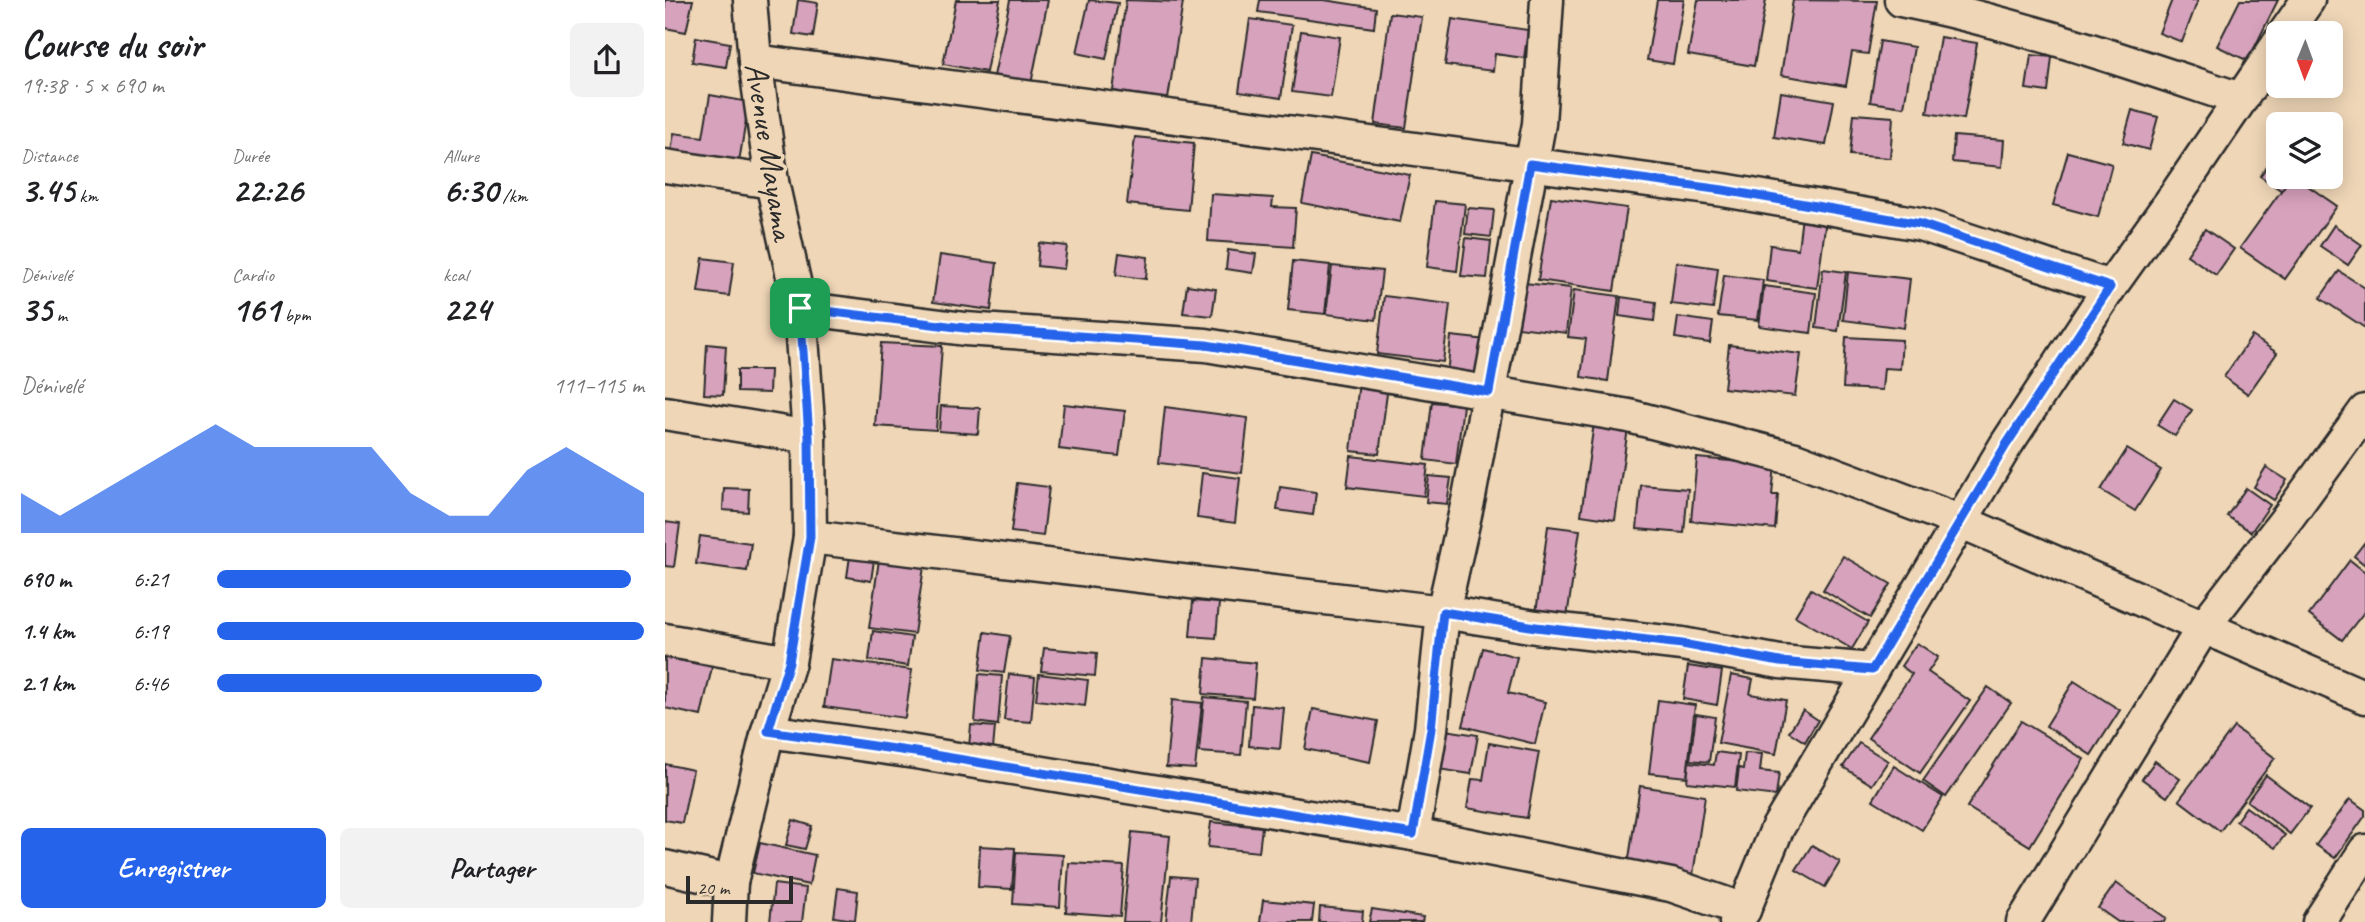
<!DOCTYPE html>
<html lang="fr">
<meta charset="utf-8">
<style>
:root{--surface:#fff;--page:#f2f2f2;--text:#202124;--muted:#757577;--accent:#2563eb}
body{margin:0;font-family:Caveat,sans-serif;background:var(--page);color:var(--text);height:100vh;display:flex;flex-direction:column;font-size:26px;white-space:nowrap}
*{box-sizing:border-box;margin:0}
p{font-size:23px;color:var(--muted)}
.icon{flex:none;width:38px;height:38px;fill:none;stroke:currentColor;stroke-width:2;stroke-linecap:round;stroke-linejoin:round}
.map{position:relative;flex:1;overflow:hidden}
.panel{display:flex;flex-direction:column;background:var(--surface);width:665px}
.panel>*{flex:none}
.needle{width:46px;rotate:181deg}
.controls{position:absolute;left:1601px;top:21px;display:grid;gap:14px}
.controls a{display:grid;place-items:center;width:77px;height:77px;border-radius:10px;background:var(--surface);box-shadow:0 4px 18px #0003;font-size:35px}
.scale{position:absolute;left:21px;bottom:18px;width:107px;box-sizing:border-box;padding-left:7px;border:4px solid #2b2b2b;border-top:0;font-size:19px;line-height:24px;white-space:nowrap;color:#2b2b2b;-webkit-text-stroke:5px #efd6b7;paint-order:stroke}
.pin{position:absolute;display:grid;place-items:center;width:60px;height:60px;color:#fff;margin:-30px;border-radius:14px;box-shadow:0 4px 10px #0006}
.round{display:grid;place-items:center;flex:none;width:74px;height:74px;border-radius:10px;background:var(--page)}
.head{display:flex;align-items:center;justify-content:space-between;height:119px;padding:0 21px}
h1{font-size:38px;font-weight:800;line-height:52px}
.stats{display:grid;grid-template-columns:repeat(3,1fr);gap:10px;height:119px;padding:7px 21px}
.stats div{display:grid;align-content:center}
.stats b{font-size:35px;font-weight:800}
.stats small{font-size:19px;font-weight:400}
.stats p{font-size:19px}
.chart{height:196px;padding:14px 21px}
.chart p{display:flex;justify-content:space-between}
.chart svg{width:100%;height:126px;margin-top:7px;fill:var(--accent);opacity:.7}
.action{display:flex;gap:14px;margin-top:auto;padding:14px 21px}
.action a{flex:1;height:80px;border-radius:10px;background:var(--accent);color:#fff;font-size:28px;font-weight:800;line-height:80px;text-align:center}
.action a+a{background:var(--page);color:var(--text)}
ul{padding:0 21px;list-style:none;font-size:23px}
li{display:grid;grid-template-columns:112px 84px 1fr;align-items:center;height:52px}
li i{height:18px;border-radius:9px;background:var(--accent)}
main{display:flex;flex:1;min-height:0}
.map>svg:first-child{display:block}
.building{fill:#d7a2bc;stroke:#2b2b2b;stroke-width:2}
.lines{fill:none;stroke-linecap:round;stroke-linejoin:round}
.street-casing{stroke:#2b2b2b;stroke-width:37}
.street{stroke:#efd6b7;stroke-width:32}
.route-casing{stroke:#fff;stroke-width:14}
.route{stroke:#2563eb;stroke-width:9}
.labels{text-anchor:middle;stroke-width:7;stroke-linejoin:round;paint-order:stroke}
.street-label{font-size:33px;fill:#2b2b2b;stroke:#efd6b7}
</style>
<main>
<section class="panel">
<div class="head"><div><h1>Course du soir</h1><p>19:38 · 5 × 690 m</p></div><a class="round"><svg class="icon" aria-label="share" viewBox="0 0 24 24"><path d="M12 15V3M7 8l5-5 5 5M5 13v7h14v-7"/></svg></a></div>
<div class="stats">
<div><p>Distance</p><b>3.45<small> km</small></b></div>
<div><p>Durée</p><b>22:26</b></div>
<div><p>Allure</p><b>6:30<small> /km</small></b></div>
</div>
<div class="stats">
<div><p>Dénivelé</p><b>35<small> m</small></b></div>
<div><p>Cardio</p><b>161<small> bpm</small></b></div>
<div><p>kcal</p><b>224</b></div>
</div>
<div class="chart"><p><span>Dénivelé</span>111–115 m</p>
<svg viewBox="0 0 160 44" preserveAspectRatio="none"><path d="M0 44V30L10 38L20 30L30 22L40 14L50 6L60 14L70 14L80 14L90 14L100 30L110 38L120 38L130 22L140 14L150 22L160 30V44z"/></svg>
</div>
<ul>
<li><b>690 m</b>6:21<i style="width:97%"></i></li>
<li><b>1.4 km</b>6:19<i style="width:100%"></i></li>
<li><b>2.1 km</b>6:46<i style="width:76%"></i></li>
</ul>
<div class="action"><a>Enregistrer</a><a>Partager</a></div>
</section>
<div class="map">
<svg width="1700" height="922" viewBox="0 0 1700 922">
<rect width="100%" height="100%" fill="#efd6b7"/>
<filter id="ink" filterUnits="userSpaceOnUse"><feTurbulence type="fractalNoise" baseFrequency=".0143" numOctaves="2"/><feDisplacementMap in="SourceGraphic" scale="14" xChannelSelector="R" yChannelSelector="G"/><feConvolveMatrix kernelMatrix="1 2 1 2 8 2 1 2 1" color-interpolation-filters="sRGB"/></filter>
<g filter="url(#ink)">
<g class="building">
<path d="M 0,0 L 28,0 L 21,32 L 0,28 Z"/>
<path d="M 133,0 L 153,3 L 148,37 L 128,34 Z"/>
<path d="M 291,0 L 335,0 L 321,72 L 278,64 Z"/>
<path d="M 345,0 L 383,0 L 366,84 L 329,76 Z"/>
<path d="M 424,0 L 453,3 L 441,59 L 412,53 Z"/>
<path d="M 461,0 L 518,2 L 503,99 L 448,91 Z"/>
<path d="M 595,0 L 659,0 L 711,8 L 709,28 L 593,12 Z"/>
<path d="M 992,0 L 1019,0 L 1008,64 L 982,60 Z"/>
<path d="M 1033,0 L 1101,0 L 1089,66 L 1023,55 Z"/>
<path d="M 1128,0 L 1212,1 L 1203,54 L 1187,52 L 1181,86 L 1116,75 Z"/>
<path d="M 1507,0 L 1533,0 L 1517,42 L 1494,33 Z"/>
<path d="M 1575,0 L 1613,0 L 1583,61 L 1552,46 Z"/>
<path d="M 725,13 L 757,17 L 741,128 L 710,124 Z"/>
<path d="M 585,19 L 627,25 L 616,98 L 574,92 Z"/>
<path d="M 787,19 L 863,30 L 859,58 L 830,54 L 828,71 L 780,65 Z"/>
<path d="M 636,31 L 675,37 L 666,97 L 627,92 Z"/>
<path d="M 31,37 L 65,43 L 61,67 L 27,62 Z"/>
<path d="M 1275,37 L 1312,43 L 1299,119 L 1262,113 Z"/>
<path d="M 1215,41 L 1249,47 L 1239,107 L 1205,102 Z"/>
<path d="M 1366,55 L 1387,57 L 1383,92 L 1361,89 Z"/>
<path d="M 1116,92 L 1169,101 L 1161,145 L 1109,137 Z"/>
<path d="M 45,95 L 84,102 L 73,168 L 5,158 L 9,133 L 38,137 Z"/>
<path d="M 1467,110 L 1493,117 L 1484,150 L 1458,143 Z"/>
<path d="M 1189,114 L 1228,117 L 1225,158 L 1185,155 Z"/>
<path d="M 1289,136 L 1339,140 L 1337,167 L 1287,162 Z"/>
<path d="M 470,137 L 529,143 L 523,210 L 462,204 Z"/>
<path d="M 1403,152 L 1447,164 L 1433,217 L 1388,205 Z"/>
<path d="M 646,156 L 745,175 L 735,222 L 637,203 Z"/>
<path d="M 1605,162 L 1614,168 L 1614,177 L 1626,177 L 1632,181 L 1623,195 L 1595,176 Z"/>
<path d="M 1626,177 L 1630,177 L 1672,206 L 1620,279 L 1575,248 Z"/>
<path d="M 546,194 L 608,198 L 607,207 L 631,208 L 628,247 L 543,241 Z"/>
<path d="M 886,197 L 962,208 L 949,291 L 873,280 Z"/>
<path d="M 770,201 L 800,204 L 792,271 L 762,267 Z"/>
<path d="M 803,208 L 829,210 L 826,237 L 800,234 Z"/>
<path d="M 1137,216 L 1161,219 L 1152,288 L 1101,281 L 1105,245 L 1133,249 Z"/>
<path d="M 1669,225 L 1697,245 L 1683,265 L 1655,246 Z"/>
<path d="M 1540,229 L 1569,249 L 1551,275 L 1522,255 Z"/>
<path d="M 801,238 L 826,241 L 822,278 L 796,276 Z"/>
<path d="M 374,243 L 402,246 L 399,269 L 372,266 Z"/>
<path d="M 563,250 L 591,254 L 588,273 L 561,269 Z"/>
<path d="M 454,253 L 483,257 L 481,279 L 451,275 Z"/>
<path d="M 275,255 L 332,263 L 326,310 L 268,302 Z"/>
<path d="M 38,258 L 69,262 L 64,296 L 33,292 Z"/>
<path d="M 628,261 L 665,265 L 660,314 L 623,310 Z"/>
<path d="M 1011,262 L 1053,268 L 1048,309 L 1006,304 Z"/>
<path d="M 667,266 L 717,271 L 711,320 L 661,314 Z"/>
<path d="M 1158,269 L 1181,272 L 1173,331 L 1151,328 Z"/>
<path d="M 1674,271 L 1700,288 L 1700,328 L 1655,298 Z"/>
<path d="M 1183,272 L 1245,279 L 1239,328 L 1178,320 Z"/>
<path d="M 1059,275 L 1098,280 L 1093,320 L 1053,316 Z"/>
<path d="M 859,283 L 906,288 L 901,333 L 853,327 Z"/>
<path d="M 522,285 L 551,289 L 547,316 L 518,313 Z"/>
<path d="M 1099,286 L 1151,293 L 1146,333 L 1094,326 Z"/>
<path d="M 909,290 L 954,296 L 943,381 L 916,377 L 921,339 L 903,337 Z"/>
<path d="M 719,296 L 785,304 L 778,362 L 712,354 Z"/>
<path d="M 956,297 L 991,302 L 989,321 L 954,316 Z"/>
<path d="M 1013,317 L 1048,322 L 1045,343 L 1010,338 Z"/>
<path d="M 786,336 L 822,340 L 817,379 L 782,375 Z"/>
<path d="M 1587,336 L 1612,353 L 1583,394 L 1559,377 Z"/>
<path d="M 1181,337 L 1237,340 L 1235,369 L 1219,368 L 1217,390 L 1178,388 Z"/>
<path d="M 216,343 L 277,346 L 271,430 L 210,426 Z"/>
<path d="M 42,344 L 61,346 L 58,395 L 39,394 Z"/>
<path d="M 1064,345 L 1136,354 L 1130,396 L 1059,388 Z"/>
<path d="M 72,370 L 105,370 L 104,393 L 72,392 Z"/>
<path d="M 694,382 L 723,386 L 714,454 L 686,451 Z"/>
<path d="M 1509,399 L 1527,410 L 1510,436 L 1492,425 Z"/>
<path d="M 767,402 L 798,405 L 791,464 L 760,460 Z"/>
<path d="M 399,404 L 460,411 L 454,456 L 394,449 Z"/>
<path d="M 276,406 L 315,408 L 313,434 L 274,431 Z"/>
<path d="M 500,407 L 583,418 L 577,473 L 494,463 Z"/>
<path d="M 929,423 L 963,428 L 950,520 L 916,515 Z"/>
<path d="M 1462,449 L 1496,470 L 1470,511 L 1436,490 Z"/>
<path d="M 686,456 L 763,465 L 759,496 L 682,487 Z"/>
<path d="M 1032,458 L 1110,465 L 1107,495 L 1113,495 L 1110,529 L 1026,521 Z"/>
<path d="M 1601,467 L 1622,480 L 1609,500 L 1589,487 Z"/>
<path d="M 537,473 L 575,478 L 570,523 L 532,518 Z"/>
<path d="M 764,476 L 786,478 L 782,504 L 761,502 Z"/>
<path d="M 352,483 L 384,487 L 378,536 L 346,532 Z"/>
<path d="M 976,485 L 1023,489 L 1019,533 L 972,529 Z"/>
<path d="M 615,487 L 651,492 L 648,515 L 612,510 Z"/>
<path d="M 59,488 L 84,489 L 83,512 L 58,510 Z"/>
<path d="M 1581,488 L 1605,505 L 1586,532 L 1562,516 Z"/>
<path d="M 0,522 L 15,524 L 9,567 L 0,566 Z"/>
<path d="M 883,526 L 915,530 L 902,617 L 871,613 Z"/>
<path d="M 35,536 L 86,543 L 82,571 L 31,564 Z"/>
<path d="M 1700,542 L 1700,565 L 1689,556 Z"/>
<path d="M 186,549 L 210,553 L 206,581 L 182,577 Z"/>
<path d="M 215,553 L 260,560 L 249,634 L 204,628 Z"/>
<path d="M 1178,556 L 1226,584 L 1205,618 L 1158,590 Z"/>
<path d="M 1685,560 L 1700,572 L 1700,611 L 1677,640 L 1644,615 Z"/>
<path d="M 1146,589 L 1203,622 L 1187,649 L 1130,616 Z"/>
<path d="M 528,601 L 554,603 L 551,638 L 525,636 Z"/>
<path d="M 208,631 L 247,637 L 243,666 L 204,660 Z"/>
<path d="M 320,632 L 345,636 L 339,673 L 315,670 Z"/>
<path d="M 1252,643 L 1273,657 L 1263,672 L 1305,701 L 1255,773 L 1203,738 L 1247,674 L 1236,666 Z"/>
<path d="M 379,648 L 432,653 L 430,676 L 376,671 Z"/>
<path d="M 818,648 L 852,657 L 843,693 L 880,702 L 870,744 L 798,726 Z"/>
<path d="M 0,657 L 47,667 L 36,716 L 0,708 Z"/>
<path d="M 541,658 L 591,663 L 588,698 L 538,694 Z"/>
<path d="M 166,659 L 247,670 L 240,718 L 159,707 Z"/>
<path d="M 1023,666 L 1057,671 L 1052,705 L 1018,699 Z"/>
<path d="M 314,674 L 337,676 L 333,725 L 310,722 Z"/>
<path d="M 344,674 L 370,677 L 366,722 L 339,720 Z"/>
<path d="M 374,674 L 423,680 L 420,706 L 371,700 Z"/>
<path d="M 1066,675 L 1088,679 L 1085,694 L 1121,700 L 1111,754 L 1053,743 Z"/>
<path d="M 1409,681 L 1455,710 L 1426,755 L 1381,726 Z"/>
<path d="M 1323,687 L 1346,703 L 1281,797 L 1258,781 Z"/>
<path d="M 539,697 L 581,701 L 576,755 L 534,752 Z"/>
<path d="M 507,700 L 537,703 L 530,769 L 501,767 Z"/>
<path d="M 993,700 L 1030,705 L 1022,777 L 984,773 Z"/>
<path d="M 587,705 L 619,708 L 615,749 L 584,746 Z"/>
<path d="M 648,709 L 713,721 L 705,762 L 640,749 Z"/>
<path d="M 1138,710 L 1153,720 L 1140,742 L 1124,732 Z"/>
<path d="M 1031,714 L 1050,717 L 1044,762 L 1025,760 Z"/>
<path d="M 1356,721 L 1419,759 L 1365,846 L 1302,807 Z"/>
<path d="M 306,725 L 330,727 L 328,749 L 304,747 Z"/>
<path d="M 1569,727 L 1610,758 L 1555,831 L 1514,800 Z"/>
<path d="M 780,730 L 813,735 L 806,774 L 773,769 Z"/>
<path d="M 824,743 L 874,752 L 862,818 L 802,808 L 807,779 L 818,780 Z"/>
<path d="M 1194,743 L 1223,761 L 1207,785 L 1178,767 Z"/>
<path d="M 1051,752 L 1074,755 L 1070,787 L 1022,782 L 1024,762 L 1049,765 Z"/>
<path d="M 1080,753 L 1097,754 L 1095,771 L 1114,773 L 1111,796 L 1071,791 L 1074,768 L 1078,769 Z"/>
<path d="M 1490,761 L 1515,779 L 1502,797 L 1477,779 Z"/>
<path d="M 0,764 L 28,770 L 17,823 L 0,820 Z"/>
<path d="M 1229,766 L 1278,797 L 1257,830 L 1208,800 Z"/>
<path d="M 1601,775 L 1645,808 L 1625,834 L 1582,801 Z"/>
<path d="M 975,786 L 1040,796 L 1028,875 L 963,865 Z"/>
<path d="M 1685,799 L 1700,810 L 1700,816 L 1670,858 L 1651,845 Z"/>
<path d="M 1581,807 L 1620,835 L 1610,848 L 1571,821 Z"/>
<path d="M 128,820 L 147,826 L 140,849 L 121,845 Z"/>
<path d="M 546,822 L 597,827 L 594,852 L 543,847 Z"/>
<path d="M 467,832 L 505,836 L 496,922 L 458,922 Z"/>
<path d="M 95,843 L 150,855 L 144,885 L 88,873 Z"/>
<path d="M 1147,845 L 1175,862 L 1160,887 L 1131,870 Z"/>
<path d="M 315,846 L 350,848 L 347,889 L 313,887 Z"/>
<path d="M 351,852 L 398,855 L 395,907 L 348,904 Z"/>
<path d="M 404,863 L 459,866 L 455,916 L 401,912 Z"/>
<path d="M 506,876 L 530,878 L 526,922 L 501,922 Z"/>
<path d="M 1451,883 L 1501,918 L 1499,922 L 1453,922 L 1433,908 Z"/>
<path d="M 109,884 L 141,888 L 137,922 L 105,922 Z"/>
<path d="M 173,888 L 193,891 L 190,920 L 169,917 Z"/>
<path d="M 598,900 L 649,905 L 647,922 L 595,922 Z"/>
<path d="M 655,907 L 698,911 L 697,922 L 654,922 Z"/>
<path d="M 707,909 L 758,917 L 757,922 L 704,922 Z"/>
</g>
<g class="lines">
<g class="street-casing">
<g id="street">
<path d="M 1236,0 C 1352,23 1463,62 1575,99"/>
<path d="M 1620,33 L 1643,0"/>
<path d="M 90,61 L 1058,190 L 1255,224 L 1445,287"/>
<path d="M 0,166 L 107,182"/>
<path d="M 135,308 L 300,329 L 541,345 L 964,416 L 1130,459 L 1297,522 L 1700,697"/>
<path d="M 0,413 L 144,437"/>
<path d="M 145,537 L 778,612 L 871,627 L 1017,644 L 1115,662 L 1207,670"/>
<path d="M 0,640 L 124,662"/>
<path d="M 103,731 L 250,752 L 748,834 L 1006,885 L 1079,910"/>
<path d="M 748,834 L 766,729 L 778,612 L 804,497 L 874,124 L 882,0"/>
<path d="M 0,867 L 66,882"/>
<path d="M 64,922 L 66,882 L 103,731 L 124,662 L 145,537 L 144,437 L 135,308 L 107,182 L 90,61 L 85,0"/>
<path d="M 1071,922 L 1079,910 L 1112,829 L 1341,445 L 1445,287 L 1510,196 L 1614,43"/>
<path d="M 1358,922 L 1539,626 L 1623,517 L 1700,411"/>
<path d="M 1654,922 L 1700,851"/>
</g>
</g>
<use href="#street" class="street"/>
</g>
</g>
<g class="lines" filter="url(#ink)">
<g class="route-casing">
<path id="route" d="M 865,164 L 1058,190 L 1255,224 L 1445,287 L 1341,445 L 1207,670 L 1115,662 L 1017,644 L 871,627 L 778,612 L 766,729 L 748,834 L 250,752 L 103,731 L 124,662 L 145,537 L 144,437 L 135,308 L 300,328 L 541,345 L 824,392 Z"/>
</g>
<use href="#route" class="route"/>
</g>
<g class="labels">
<g class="street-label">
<text transform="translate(106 151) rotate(81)" y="12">Avenue Mayama</text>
</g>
</g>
</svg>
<div class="controls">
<a><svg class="needle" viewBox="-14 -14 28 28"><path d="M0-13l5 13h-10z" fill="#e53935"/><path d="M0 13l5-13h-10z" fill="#757577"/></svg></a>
<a><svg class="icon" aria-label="layers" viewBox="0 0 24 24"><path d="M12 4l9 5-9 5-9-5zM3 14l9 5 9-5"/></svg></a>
</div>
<div class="scale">20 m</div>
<div class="pin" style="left:135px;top:308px;background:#1e9e55"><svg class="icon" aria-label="arrive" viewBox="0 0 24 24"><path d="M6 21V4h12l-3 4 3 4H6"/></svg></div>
</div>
</main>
